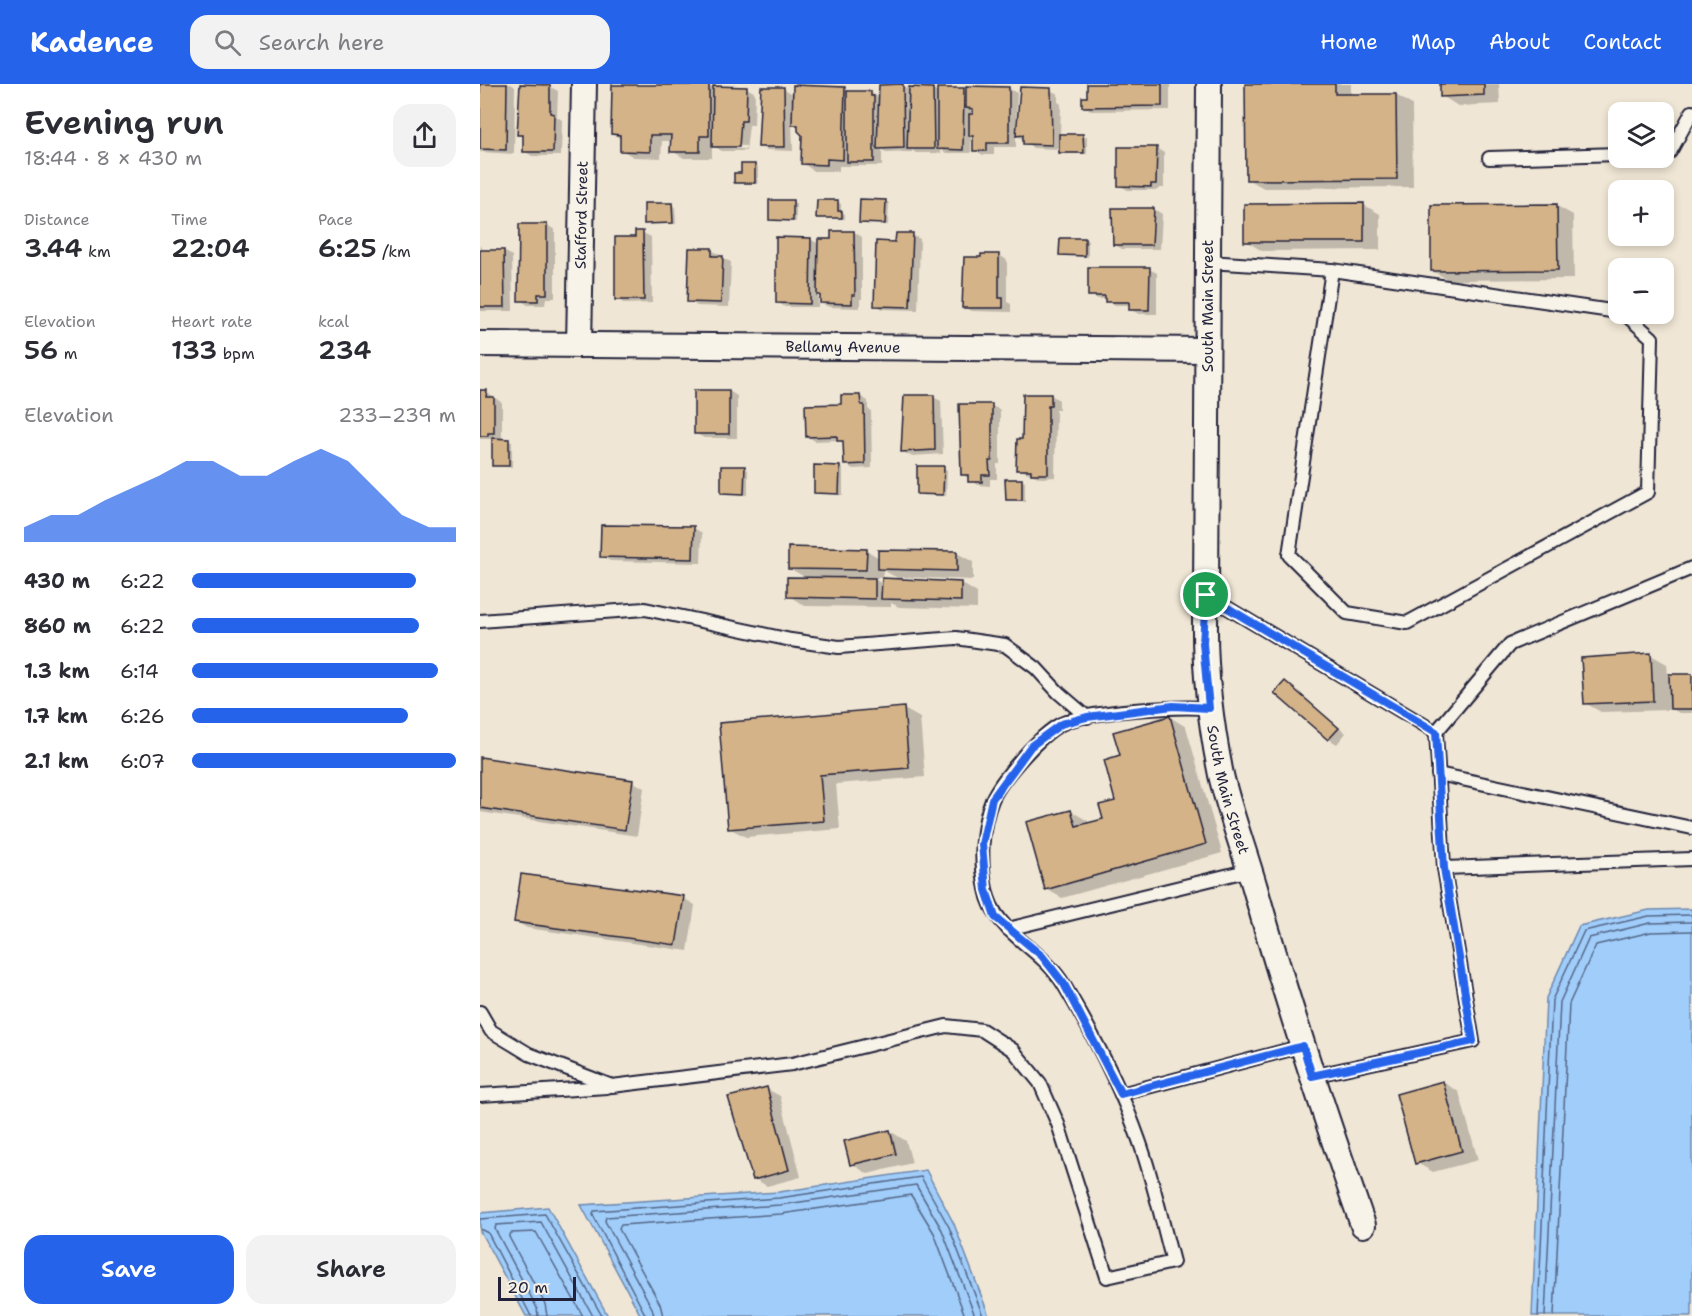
<!DOCTYPE html>
<meta charset="utf-8">
<style>
:root{--surface:#fff;--page:#f2f2f3;--text:#2b2b33;--muted:#7c7c81;--accent:#2563eb}
body{margin:0;font-family:"Shantell Sans",sans-serif;background:var(--page);color:var(--text);height:100vh;display:flex;flex-direction:column;font-size:22px;white-space:nowrap}
*{box-sizing:border-box;margin:0}
p{font-size:20px;color:var(--muted)}
.icon{flex:none;width:33px;height:33px;fill:none;stroke:currentColor;stroke-width:2;stroke-linecap:round;stroke-linejoin:round}
.map{position:relative;flex:1;overflow:hidden}
.sheet{display:flex;flex-direction:column;background:var(--surface);width:480px}
.sheet>*{flex:none}
.tools{position:absolute;left:1128px;top:18px;display:grid;gap:12px}
.tools a{display:grid;place-items:center;width:66px;height:66px;border-radius:12px;background:var(--surface);box-shadow:0 3px 9px #0003;font-size:30px}
.scale{position:absolute;left:18px;bottom:15px;width:78px;box-sizing:border-box;padding-left:6px;border:3px solid #22223b;border-top:0;font-size:16px;line-height:21px;white-space:nowrap;color:#22223b;-webkit-text-stroke:4px #f7f3e8;paint-order:stroke}
.pin{position:absolute;display:grid;place-items:center;width:51px;height:51px;color:#fff;margin:-26px;border:3px solid #fff;border-radius:50%;box-shadow:0 2px 6px #0007}
.round{display:grid;place-items:center;flex:none;width:63px;height:63px;border-radius:18px;background:var(--page)}
.head{display:flex;align-items:center;justify-content:space-between;height:102px;padding:0 24px}
h1{font-size:33px;font-weight:600;line-height:45px}
.metrics{display:grid;grid-template-columns:repeat(3,1fr);gap:9px;height:102px;padding:6px 24px}
.metrics div{display:grid;align-content:center}
.metrics b{font-size:26px;font-weight:600}
.metrics small{font-size:16px;font-weight:400}
.metrics p{font-size:16px}
.chart{height:168px;padding:12px 24px}
.chart p{display:flex;justify-content:space-between}
.chart svg{width:100%;height:108px;margin-top:6px;fill:var(--accent);opacity:.7}
.action{display:flex;gap:12px;margin-top:auto;padding:12px 24px}
.action a{flex:1;height:69px;border-radius:18px;background:var(--accent);color:#fff;font-size:24px;font-weight:600;line-height:69px;text-align:center}
.action a+a{background:var(--page);color:var(--text)}
ul{padding:0 24px;list-style:none;font-size:20px}
li{display:grid;grid-template-columns:96px 72px 1fr;align-items:center;height:45px}
li i{height:15px;border-radius:8px;background:var(--accent)}
header{display:flex;align-items:center;gap:36px;box-sizing:border-box;height:84px;padding:0 30px;background:var(--accent);color:#fff}
header strong{font-size:28px}
nav{display:flex;gap:33px;margin-inline-start:auto;font-size:21px}
.search{width:420px;height:54px;background:var(--page);display:flex;align-items:center;gap:15px;box-sizing:border-box;padding:0 21px;border-radius:18px;color:var(--muted);font-size:22px}
main{display:flex;flex:1;min-height:0}
.map>svg:first-child{display:block}
.water{fill:#a0cdfa;stroke:#6e89ae;stroke-width:1.5}
.shadow{fill:#0003;fill-rule:evenodd}
.lines{fill:none;stroke-linecap:round;stroke-linejoin:round}
.shore{stroke:#546687;stroke-width:1.5}
.building{fill:#d5b388;stroke:#22223b;stroke-width:1.5}
.lane-casing{stroke:#22223b;stroke-width:16}
.street-casing{stroke:#22223b;stroke-width:28}
.lane{stroke:#f7f3e8;stroke-width:12}
.street{stroke:#f7f3e8;stroke-width:24}
.route-casing{stroke:#fff;stroke-width:12}
.route{stroke:#2563eb;stroke-width:8}
.labels{text-anchor:middle;stroke-width:6;stroke-linejoin:round;paint-order:stroke}
.street-label{font-size:15px;fill:#22223b;stroke:#f7f3e8}
</style>
<header>
<strong>Kadence</strong>
<div class="search"><svg class="icon" aria-label="search" viewBox="0 0 24 24"><circle cx="10" cy="10" r="6"/><path d="M15 15l6 6"/></svg>Search here</div>
<nav><a>Home</a><a>Map</a><a>About</a><a>Contact</a></nav>
</header>
<main>
<section class="sheet">
<div class="head"><div><h1>Evening run</h1><p>18:44 · 8 × 430 m</p></div><a class="round"><svg class="icon" aria-label="share" viewBox="0 0 24 24"><path d="M12 15V3M7 8l5-5 5 5M5 13v7h14v-7"/></svg></a></div>
<div class="metrics">
<div><p>Distance</p><b>3.44<small> km</small></b></div>
<div><p>Time</p><b>22:04</b></div>
<div><p>Pace</p><b>6:25<small> /km</small></b></div>
</div>
<div class="metrics">
<div><p>Elevation</p><b>56<small> m</small></b></div>
<div><p>Heart rate</p><b>133<small> bpm</small></b></div>
<div><p>kcal</p><b>234</b></div>
</div>
<div class="chart"><p><span>Elevation</span>233–239 m</p>
<svg viewBox="0 0 160 44" preserveAspectRatio="none"><path d="M0 44V38L10 33L20 33L30 27L40 22L50 17L60 11L70 11L80 17L90 17L100 11L110 6L120 11L130 22L140 33L150 38L160 38V44z"/></svg>
</div>
<ul>
<li><b>430 m</b>6:22<i style="width:85%"></i></li>
<li><b>860 m</b>6:22<i style="width:86%"></i></li>
<li><b>1.3 km</b>6:14<i style="width:93%"></i></li>
<li><b>1.7 km</b>6:26<i style="width:82%"></i></li>
<li><b>2.1 km</b>6:07<i style="width:100%"></i></li>
</ul>
<div class="action"><a>Save</a><a>Share</a></div>
</section>
<div class="map">
<svg width="1212" height="1232" viewBox="0 0 1212 1232">
<rect width="100%" height="100%" fill="#f0e6d5"/>
<filter id="ink" filterUnits="userSpaceOnUse"><feTurbulence type="fractalNoise" baseFrequency=".0167" numOctaves="2"/><feDisplacementMap in="SourceGraphic" scale="12" xChannelSelector="R" yChannelSelector="G"/><feConvolveMatrix kernelMatrix="1 2 1 2 8 2 1 2 1" color-interpolation-filters="sRGB"/></filter>
<g filter="url(#ink)">
<g class="water">
<path d="M 1212,825 L 1212,1232 L 1052,1232 L 1066,914 L 1099,842 L 1169,826 Z"/>
<path d="M 446,1086 L 474,1140 L 509,1232 L 161,1232 L 101,1121 L 299,1108 Z"/>
<path d="M 68,1123 L 128,1232 L 46,1232 L 0,1147 L 0,1129 Z"/>
</g>
<g class="shadow">
<path d="M 0,0 L 31,0 L 35,3 L 34,70 L 0,68 Z"/>
<path d="M 609,0 L 690,0 L 690,26 L 611,27 L 603,22 L 609,15 Z"/>
<path d="M 767,0 L 871,0 L 871,12 L 916,11 L 932,21 L 933,103 L 784,104 L 767,95 Z"/>
<path d="M 961,0 L 1019,0 L 1020,20 L 978,22 L 962,12 Z"/>
<path d="M 229,2 L 235,6 L 267,4 L 275,9 L 274,41 L 269,41 L 266,67 L 242,67 L 232,61 L 232,74 L 204,74 L 192,67 L 192,57 L 182,57 L 181,74 L 154,73 L 141,66 L 141,55 L 133,50 ZM 240,61 L 266,62 L 266,65 L 240,64 Z"/>
<path d="M 423,2 L 430,6 L 452,5 L 459,9 L 528,4 L 537,9 L 536,40 L 539,40 L 570,6 L 578,10 L 578,18 L 581,20 L 580,51 L 607,53 L 607,70 L 584,70 L 580,65 L 553,64 L 536,50 L 536,63 L 514,63 L 514,71 L 503,71 L 495,66 L 495,54 L 491,51 L 491,69 L 466,69 L 461,66 L 461,69 L 436,69 L 432,66 L 432,68 L 406,69 L 402,66 L 402,82 L 359,82 L 359,87 L 334,87 L 322,79 L 323,50 L 319,43 L 312,39 L 313,67 L 287,66 L 279,62 L 304,5 L 315,11 L 364,4 L 373,9 L 391,9 L 400,14 Z"/>
<path d="M 70,3 L 78,7 L 77,33 L 82,36 L 81,72 L 52,72 L 44,67 L 45,54 L 38,50 Z"/>
<path d="M 676,64 L 684,69 L 684,104 L 679,104 L 679,106 L 648,106 L 640,102 Z"/>
<path d="M 275,81 L 278,83 L 278,100 L 255,98 Z"/>
<path d="M 405,117 L 409,119 L 408,141 L 381,138 Z"/>
<path d="M 313,118 L 316,120 L 316,138 L 290,135 Z"/>
<path d="M 358,118 L 361,120 L 361,128 L 365,130 L 365,135 L 338,133 Z"/>
<path d="M 192,120 L 195,122 L 196,140 L 166,139 Z"/>
<path d="M 884,121 L 900,130 L 900,166 L 782,167 L 766,157 Z"/>
<path d="M 1077,122 L 1093,131 L 1094,195 L 969,196 L 952,187 Z"/>
<path d="M 634,125 L 674,125 L 682,130 L 680,165 L 642,165 L 634,160 Z"/>
<path d="M 67,141 L 75,146 L 75,214 L 66,214 L 65,221 L 48,221 L 40,216 Z"/>
<path d="M 374,148 L 382,153 L 382,215 L 380,215 L 380,224 L 349,223 L 341,219 L 341,212 L 338,210 L 338,223 L 305,223 L 297,218 L 330,155 L 339,160 Z"/>
<path d="M 163,149 L 171,153 L 172,219 L 145,220 L 137,215 Z"/>
<path d="M 432,151 L 440,155 L 438,226 L 403,225 L 395,221 Z"/>
<path d="M 605,155 L 608,157 L 608,173 L 581,171 Z"/>
<path d="M 0,161 L 3,168 L 24,167 L 32,172 L 33,227 L 0,227 Z"/>
<path d="M 231,166 L 239,170 L 239,173 L 251,178 L 249,223 L 217,222 L 209,217 Z"/>
<path d="M 519,171 L 527,176 L 527,218 L 531,220 L 531,228 L 492,227 L 484,223 L 502,174 Z"/>
<path d="M 669,185 L 677,189 L 677,230 L 659,230 L 651,226 L 651,221 L 635,221 L 627,215 L 618,215 L 610,211 Z"/>
<path d="M 0,307 L 6,307 L 22,319 L 22,356 L 32,358 L 32,383 L 14,381 L 13,355 L 0,355 Z"/>
<path d="M 249,307 L 257,312 L 257,354 L 224,354 L 215,349 Z"/>
<path d="M 544,311 L 571,311 L 579,316 L 579,326 L 576,326 L 575,393 L 561,394 L 538,385 L 544,357 Z"/>
<path d="M 380,312 L 388,317 L 388,325 L 391,327 L 392,384 L 373,385 L 365,380 L 365,359 L 359,356 L 335,357 L 327,352 L 363,322 Z"/>
<path d="M 453,313 L 461,317 L 463,370 L 431,372 L 423,368 Z"/>
<path d="M 512,322 L 520,326 L 520,380 L 517,380 L 517,395 L 510,395 L 510,402 L 498,401 L 482,390 Z"/>
<path d="M 360,383 L 363,385 L 363,411 L 335,408 Z"/>
<path d="M 265,384 L 268,386 L 268,411 L 242,409 Z"/>
<path d="M 463,384 L 467,386 L 466,412 L 438,410 Z"/>
<path d="M 541,396 L 545,398 L 545,417 L 527,415 Z"/>
<path d="M 214,444 L 222,449 L 221,479 L 130,477 L 122,472 Z"/>
<path d="M 386,466 L 399,474 L 477,469 L 493,478 L 493,496 L 423,493 L 423,496 L 481,499 L 497,509 L 497,525 L 419,523 L 411,519 L 411,523 L 325,522 L 309,512 L 328,495 L 309,484 ZM 403,486 L 421,496 L 403,500 L 392,494 L 402,494 Z"/>
<path d="M 1171,571 L 1187,580 L 1188,592 L 1212,591 L 1212,629 L 1199,629 L 1189,623 L 1189,626 L 1121,628 L 1105,619 Z"/>
<path d="M 805,599 L 866,649 L 857,660 L 849,655 Z"/>
<path d="M 424,625 L 440,634 L 445,693 L 356,700 L 360,745 L 266,753 L 249,744 Z"/>
<path d="M 690,633 L 706,643 L 742,769 L 582,814 L 566,805 L 591,727 L 608,737 L 608,740 L 625,736 L 637,718 L 642,672 Z"/>
<path d="M 0,674 L 152,697 L 164,704 L 157,752 L 0,728 Z"/>
<path d="M 203,814 L 215,821 L 208,867 L 47,844 L 35,837 Z"/>
<path d="M 963,998 L 979,1008 L 998,1076 L 953,1088 L 937,1079 Z"/>
<path d="M 287,1005 L 300,1012 L 321,1093 L 287,1102 L 275,1095 Z"/>
<path d="M 410,1047 L 426,1057 L 432,1079 L 388,1090 L 372,1080 Z"/>
</g>
<g class="lines">
<g class="shore">
<path d="M 0,1135 L 65,1130 L 122,1232"/>
<path d="M 0,1145 L 8,1149 L 51,1232"/>
<path d="M 58,1232 L 57,1224 L 15,1145 L 16,1141 L 61,1138 L 113,1232"/>
<path d="M 67,1232 L 65,1220 L 29,1153 L 31,1149 L 56,1148 L 103,1232"/>
<path d="M 166,1232 L 113,1131 L 114,1127 L 299,1114 L 441,1093 L 469,1143 L 503,1232"/>
<path d="M 174,1232 L 172,1224 L 125,1137 L 126,1133 L 300,1121 L 436,1101 L 462,1146 L 495,1232"/>
<path d="M 183,1232 L 180,1220 L 139,1145 L 141,1141 L 301,1130 L 431,1111 L 454,1149 L 485,1232"/>
<path d="M 1058,1232 L 1072,916 L 1104,847 L 1169,832 L 1212,831"/>
<path d="M 1065,1232 L 1080,918 L 1109,854 L 1170,839 L 1212,838"/>
<path d="M 1074,1232 L 1089,920 L 1116,861 L 1171,848 L 1212,847"/>
</g>
</g>
<g class="building">
<path d="M 0,0 L 27,0 L 26,66 L 0,65 Z"/>
<path d="M 40,0 L 70,1 L 70,29 L 74,30 L 73,68 L 43,68 L 43,51 L 37,51 Z"/>
<path d="M 423,0 L 424,64 L 397,65 L 399,1 Z"/>
<path d="M 607,0 L 682,0 L 682,22 L 602,23 L 602,13 L 607,13 Z"/>
<path d="M 765,0 L 855,0 L 855,10 L 916,10 L 917,95 L 766,96 Z"/>
<path d="M 960,0 L 1004,0 L 1004,11 L 960,13 Z"/>
<path d="M 132,1 L 229,1 L 229,52 L 220,52 L 220,68 L 190,68 L 191,51 L 170,51 L 170,68 L 140,67 L 140,51 L 131,50 Z"/>
<path d="M 313,1 L 365,3 L 363,76 L 347,75 L 347,81 L 321,80 L 322,51 L 318,47 L 318,41 L 312,41 Z"/>
<path d="M 233,2 L 267,3 L 266,37 L 261,37 L 259,63 L 232,63 Z"/>
<path d="M 486,2 L 529,3 L 529,59 L 507,59 L 507,67 L 493,67 L 493,52 L 489,52 L 489,30 L 493,30 L 493,25 L 486,24 Z"/>
<path d="M 281,3 L 304,3 L 305,63 L 278,63 Z"/>
<path d="M 429,3 L 453,4 L 454,65 L 427,65 Z"/>
<path d="M 540,3 L 571,4 L 572,61 L 543,60 L 543,51 L 536,52 Z"/>
<path d="M 457,4 L 484,4 L 483,66 L 457,65 Z"/>
<path d="M 367,7 L 391,7 L 391,12 L 394,12 L 394,78 L 367,78 Z"/>
<path d="M 579,50 L 603,50 L 604,69 L 579,69 Z"/>
<path d="M 638,63 L 677,63 L 676,100 L 671,100 L 671,103 L 638,102 Z"/>
<path d="M 261,80 L 275,80 L 275,99 L 254,99 L 254,89 L 261,89 Z"/>
<path d="M 380,115 L 406,116 L 405,140 L 379,139 Z"/>
<path d="M 289,116 L 313,116 L 313,137 L 289,136 Z"/>
<path d="M 337,116 L 358,116 L 358,127 L 362,127 L 362,134 L 336,134 Z"/>
<path d="M 164,119 L 192,119 L 193,139 L 164,140 Z"/>
<path d="M 884,119 L 884,158 L 764,158 L 764,120 Z"/>
<path d="M 1077,120 L 1078,186 L 951,187 L 951,121 Z"/>
<path d="M 632,124 L 674,124 L 672,161 L 633,161 Z"/>
<path d="M 39,140 L 67,140 L 67,210 L 58,210 L 58,217 L 38,217 Z"/>
<path d="M 155,147 L 163,147 L 164,216 L 135,216 L 135,153 L 155,153 Z"/>
<path d="M 351,147 L 374,147 L 375,211 L 372,211 L 372,220 L 340,219 L 340,211 L 337,211 L 338,155 L 351,155 Z"/>
<path d="M 416,149 L 433,149 L 430,223 L 394,222 L 396,157 L 415,158 Z"/>
<path d="M 296,153 L 331,154 L 330,220 L 296,219 Z"/>
<path d="M 580,154 L 605,154 L 605,172 L 579,171 Z"/>
<path d="M 209,164 L 232,164 L 232,172 L 243,172 L 241,219 L 207,218 Z"/>
<path d="M 0,166 L 24,166 L 25,223 L 0,223 Z"/>
<path d="M 501,170 L 519,170 L 519,214 L 523,214 L 523,224 L 482,224 L 484,173 L 501,173 Z"/>
<path d="M 608,183 L 670,183 L 669,226 L 649,226 L 649,218 L 625,218 L 625,212 L 608,212 Z"/>
<path d="M 0,306 L 7,306 L 6,313 L 14,313 L 14,349 L 8,349 L 8,352 L 0,352 Z"/>
<rect x="214" y="306" width="35" height="44"/>
<path d="M 543,310 L 571,310 L 571,322 L 568,322 L 568,390 L 551,390 L 551,386 L 536,386 L 537,355 L 542,355 Z"/>
<path d="M 361,311 L 380,311 L 381,321 L 384,321 L 385,380 L 364,381 L 363,357 L 357,357 L 357,352 L 326,353 L 325,321 L 361,320 Z"/>
<path d="M 424,311 L 454,311 L 455,366 L 421,368 Z"/>
<path d="M 479,320 L 512,320 L 512,377 L 509,377 L 510,391 L 502,391 L 502,398 L 488,398 L 488,391 L 481,391 Z"/>
<path d="M 12,354 L 29,355 L 29,382 L 12,382 Z"/>
<path d="M 334,381 L 360,382 L 359,410 L 334,409 Z"/>
<path d="M 241,382 L 265,382 L 264,410 L 241,409 Z"/>
<path d="M 437,382 L 464,382 L 463,411 L 437,410 Z"/>
<path d="M 525,395 L 542,395 L 542,416 L 526,416 Z"/>
<path d="M 121,441 L 214,442 L 213,475 L 120,473 Z"/>
<path d="M 308,463 L 387,465 L 386,486 L 308,485 Z"/>
<path d="M 398,466 L 477,467 L 477,487 L 398,485 Z"/>
<path d="M 307,493 L 395,494 L 395,515 L 307,513 Z"/>
<path d="M 402,494 L 481,498 L 481,517 L 401,515 Z"/>
<path d="M 1171,569 L 1173,617 L 1104,620 L 1101,574 Z"/>
<path d="M 1189,590 L 1212,590 L 1212,625 L 1190,625 Z"/>
<path d="M 805,597 L 859,644 L 848,656 L 794,609 Z"/>
<path d="M 424,623 L 429,684 L 340,691 L 344,737 L 248,745 L 239,639 Z"/>
<path d="M 690,632 L 726,760 L 565,806 L 546,738 L 591,726 L 596,742 L 623,735 L 619,721 L 635,717 L 624,676 L 640,671 L 633,648 Z"/>
<path d="M 0,673 L 153,696 L 145,746 L 0,724 Z"/>
<path d="M 41,790 L 204,812 L 196,861 L 34,838 Z"/>
<path d="M 963,997 L 982,1067 L 935,1080 L 916,1010 Z"/>
<path d="M 287,1003 L 309,1086 L 273,1096 L 248,1013 Z"/>
<path d="M 410,1046 L 416,1070 L 370,1081 L 364,1057 Z"/>
</g>
<g class="lines">
<g class="lane-casing">
<g id="lane">
<path d="M 1184,69 L 1190,68 L 1212,28"/>
<path d="M 1009,74 L 1138,70"/>
<path d="M 728,178 L 852,186 L 1138,228"/>
<path d="M 852,186 L 809,471 L 867,529 L 927,539 L 1168,408 L 1172,254 L 1145,230"/>
<path d="M 726,511 L 956,648 L 1030,560 L 1212,484"/>
<path d="M 0,537 L 165,525 L 311,556 L 359,563 L 476,554 L 525,561 L 556,584 L 579,609 L 607,633"/>
<path d="M 958,690 L 1212,744"/>
<path d="M 964,784 L 1212,775"/>
<path d="M 528,845 L 770,786"/>
<path d="M 0,928 L 11,947 L 49,970 L 132,1002 L 312,980 L 466,942 L 502,946 L 533,966 L 560,999 L 578,1040 L 627,1193 L 693,1178 C 682,1138 673,1095 659,1056 C 640,1002 613,950 584,901 C 561,862 514,850 506,805 C 500,777 501,743 512,716 C 521,695 561,650 581,640 C 611,626 696,622 729,624"/>
<path d="M 832,992 L 993,957 L 964,784 L 956,648"/>
<path d="M 641,1010 L 823,962"/>
<path d="M 0,1011 L 127,1003"/>
</g>
</g>
<g class="street-casing">
<g id="street">
<path id="s1" d="M 729,0 L 726,511 C 722,572 729,631 741,691 C 750,729 764,766 775,804 C 807,918 844,1029 883,1141"/>
<path id="s2" d="M 0,260 L 727,266"/>
<path id="s3" d="M 99,261 L 104,0"/>
</g>
</g>
<use href="#lane" class="lane"/>
<use href="#street" class="street"/>
</g>
</g>
<g class="lines" filter="url(#ink)">
<g class="route-casing">
<path id="route" d="M 726,511 L 956,648 L 964,784 L 993,957 L 832,992 L 823,962 L 641,1010 L 584,900 L 562,872 L 515,833 L 506,806 L 502,760 L 512,715 L 551,662 L 581,640 L 607,633 L 693,622 L 729,624 L 723,559 Z"/>
</g>
<use href="#route" class="route"/>
</g>
<g class="labels">
<g class="street-label">
<text dy="5" stroke="none"><textPath href="#s3" startOffset="130">Stafford Street</textPath></text>
<text transform="translate(728 222) rotate(-90)" y="5">South Main Street</text>
<text dy="5" stroke="none"><textPath href="#s2" startOffset="363">Bellamy Avenue</textPath></text>
<text dy="5" stroke="none"><textPath href="#s1" startOffset="708">South Main Street</textPath></text>
</g>
</g>
</svg>
<div class="tools">
<a><svg class="icon" aria-label="layers" viewBox="0 0 24 24"><path d="M12 4l9 5-9 5-9-5zM3 14l9 5 9-5"/></svg></a>
<a>+</a>
<a>−</a>
</div>
<div class="scale">20 m</div>
<div class="pin" style="left:726px;top:511px;background:#1e9e55"><svg class="icon" aria-label="arrive" viewBox="0 0 24 24"><path d="M6 21V4h12l-3 4 3 4H6"/></svg></div>
</div>
</main>
